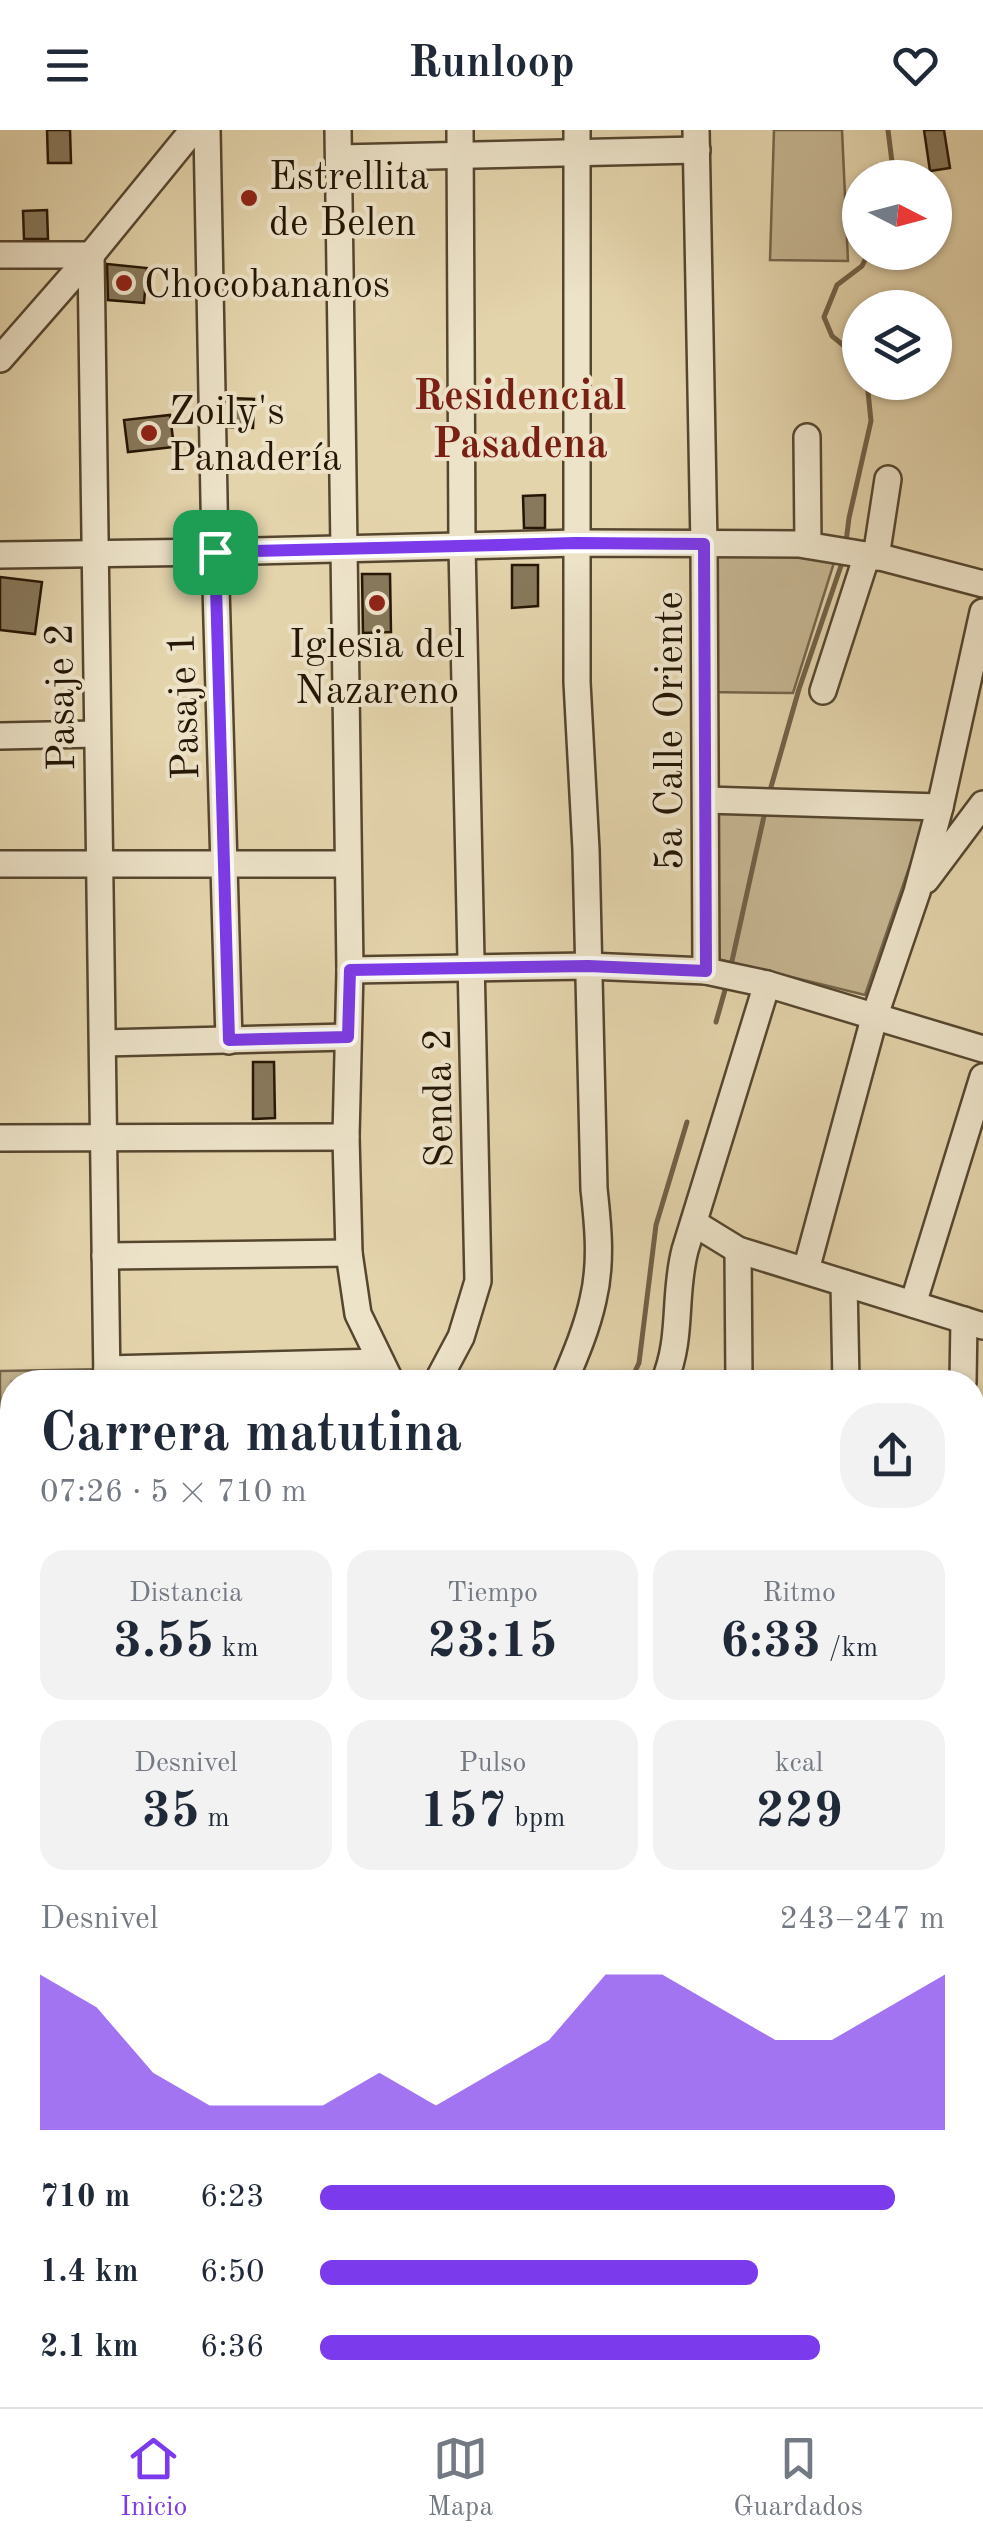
<!DOCTYPE html>
<html lang="es">
<meta charset="utf-8">
<style>
:root{--surface:#fff;--page:#f2f2f3;--text:#1f2937;--muted:#747a83;--line:#e0e1e3;--accent:#7c3aed}
body{margin:0;font-family:"Old Standard TT",serif;background:var(--page);color:var(--text);height:100vh;display:flex;flex-direction:column;font-size:38px;white-space:nowrap}
*{box-sizing:border-box;margin:0}
p{font-size:32px;color:var(--muted)}
.icon{flex:none;width:55px;height:55px;fill:none;stroke:currentColor;stroke-width:2;stroke-linecap:round;stroke-linejoin:round}
.map{position:relative;flex:1;overflow:hidden}
.sheet{position:absolute;left:0px;top:1240px;width:985px;height:1038px;display:flex;flex-direction:column;background:var(--surface);border-radius:40px 40px 0 0;box-shadow:0 2px 8px #0004}
.sheet>*{flex:none}
.needle{width:65px;rotate:96deg}
.fabs{position:absolute;left:842px;top:30px;display:grid;gap:20px}
.fabs a{display:grid;place-items:center;width:110px;height:110px;border-radius:50%;background:var(--surface);box-shadow:0 2px 8px #0004;font-size:50px}
.pin{position:absolute;display:grid;place-items:center;width:85px;height:85px;color:#fff;margin:-42px;border-radius:20px;box-shadow:0 5px 15px #0006}
.round{display:grid;place-items:center;flex:none;width:105px;height:105px;border-radius:40px;background:var(--page)}
.summary{display:flex;align-items:center;justify-content:space-between;height:170px;padding:0 40px}
h1{font-size:55px;font-weight:800;line-height:75px}
.metrics{display:grid;grid-template-columns:repeat(3,1fr);gap:15px;height:170px;padding:10px 40px}
.metrics div{display:grid;align-content:center;border-radius:25px;background:var(--page);text-align:center}
.metrics b{font-size:50px;font-weight:800}
.metrics small{font-size:28px;font-weight:400}
.metrics p{font-size:28px}
.chart{height:280px;padding:20px 40px}
.chart p{display:flex;justify-content:space-between}
.chart svg{width:100%;height:180px;margin-top:10px;fill:var(--accent);opacity:.7}
ul{padding:0 40px;list-style:none;font-size:32px}
li{display:grid;grid-template-columns:160px 120px 1fr;align-items:center;height:75px}
li i{height:25px;border-radius:12px;background:var(--accent)}
header{display:flex;justify-content:space-between;align-items:center;height:130px;padding:0 40px;background:var(--surface);font-size:45px;font-weight:800}
.tabs{display:flex;justify-content:space-around;align-items:center;height:140px;border-top:2px solid var(--line);background:var(--surface);font-size:28px;color:var(--muted)}
.tabs a{display:grid;justify-items:center;gap:5px}
.tabs .current{color:var(--accent)}
.map>svg:first-child{display:block}
.green{fill:#c4b490;stroke:#74654a;stroke-width:2.5}
.lines{fill:none;stroke-linecap:round;stroke-linejoin:round}
.stream{stroke:#716147;stroke-width:5}
.building{fill:#88795c;stroke:#251605;stroke-width:2.5}
.minor-casing{stroke:#55462f;stroke-width:30}
.path{stroke:#251605;stroke-width:4;stroke-dasharray:2.5 5;stroke-linecap:butt}
.minor{stroke:#ede3c9;stroke-width:25}
.route-casing{stroke:#fff;stroke-width:20}
.route{stroke:#7c3aed;stroke-width:12}
.poi-dot{fill:#8f2418;stroke:#ede3c9;stroke-width:4}
.labels{text-anchor:middle;stroke-width:8;stroke-linejoin:round;paint-order:stroke}
.poi-label{font-size:40px;fill:#251605;stroke:#ede3c9;text-anchor:start}
.street-label{font-size:40px;fill:#251605;stroke:#ede3c9}
.neighbourhood-label{font-size:42px;font-weight:bold;fill:#7a1f14;stroke:#ede3c9}
</style>
<header><svg class="icon" aria-label="menu" viewBox="0 0 24 24"><path d="M4 6h16M4 12h16M4 18h16"/></svg>Runloop<svg class="icon" aria-label="heart" viewBox="0 0 24 24"><path d="M12 20l-8-8c-3-5 5-10 8-4 3-6 11-1 8 4z"/></svg></header>
<div class="map">
<svg width="983" height="2277" viewBox="0 0 983 2277">
<rect width="100%" height="100%" fill="#e4d4ac"/>
<filter id="stains"><feTurbulence type="fractalNoise" baseFrequency=".002" numOctaves="4"/><feColorMatrix values="0 0 0 0 .2 0 0 0 0 .09 0 0 0 0 .02 0 0 0 .5 -.17"/></filter>
<radialGradient id="worn" r=".72"><stop offset=".6" stop-color="#630" stop-opacity="0"/><stop offset="1" stop-color="#630" stop-opacity=".3"/></radialGradient>
<g class="green">
<path d="M 774,0 L 842,0 L 848,131 L 770,130 Z"/>
<path d="M 704,415 L 838,420 L 793,563 L 705,562 Z"/>
<path d="M 714,679 L 927,686 L 865,865 L 714,828 Z"/>
<path d="M 107,1239 L 107,1252 L 12,1252 L 12,1426 L 0,1426 L 0,1241 Z"/>
</g>
<g class="lines">
<g class="stream">
<path d="M 888,0 L 894,48"/>
<path d="M 860,229 L 832,206 L 824,187 L 837,155 L 862,136 L 869,122"/>
<path d="M 846,412 L 849,388 L 871,291 L 867,252"/>
<path d="M 771,657 L 799,559 L 844,427"/>
<path d="M 732,831 L 764,686"/>
<path d="M 716,892 L 725,860"/>
<path d="M 630,1252 L 639,1233 L 656,1095 L 687,992"/>
<path d="M 975,1556 L 983,1559"/>
<path d="M 0,1953 L 12,1949"/>
</g>
</g>
<g class="building">
<path d="M 47,0 L 70,0 L 71,33 L 48,33 Z"/>
<path d="M 924,0 L 944,0 L 950,38 L 930,41 Z"/>
<path d="M 47,80 L 48,109 L 24,109 L 23,81 Z"/>
<path d="M 107,134 L 147,138 L 144,173 L 108,170 Z"/>
<path d="M 228,268 L 254,269 L 253,298 L 229,297 Z"/>
<path d="M 170,285 L 174,317 L 128,322 L 124,290 Z"/>
<path d="M 545,365 L 545,398 L 524,398 L 523,366 Z"/>
<path d="M 512,435 L 538,435 L 538,476 L 512,478 Z"/>
<path d="M 362,444 L 390,444 L 391,502 L 363,503 Z"/>
<path d="M 0,447 L 42,452 L 35,504 L 0,500 Z"/>
<path d="M 253,932 L 274,932 L 275,988 L 253,989 Z"/>
</g>
<g class="lines">
<g class="minor-casing">
<g id="minor">
<path d="M 207,0 L 215,422 L 229,911"/>
<path d="M 338,0 L 350,840 L 346,1007 L 349,1123 L 358,1184 L 391,1252"/>
<path d="M 696,0 L 704,415 L 706,841"/>
<path d="M 339,28 L 697,20"/>
<path d="M 0,125 L 91,125 L 107,1252"/>
<path d="M 0,229 L 91,125 L 193,0"/>
<path d="M 807,307 L 808,415"/>
<path d="M 0,425 L 215,422 L 576,413 L 799,414 L 884,428 L 983,454"/>
<path d="M 876,427 L 888,349"/>
<path d="M 823,561 L 867,425"/>
<path d="M 0,606 L 97,604"/>
<path d="M 706,670 L 940,677"/>
<path d="M 0,734 L 348,734"/>
<path d="M 926,750 L 983,674"/>
<path d="M 350,840 L 588,836 L 706,841 L 767,854 L 983,919"/>
<path d="M 103,913 L 348,907"/>
<path d="M 0,1008 L 346,1007"/>
<path d="M 694,1093 L 738,1120 L 983,1196"/>
<path d="M 738,1120 L 739,1252"/>
<path d="M 105,1126 L 349,1123"/>
<path d="M 806,1140 L 875,885 L 917,762 L 940,677 L 983,482"/>
<path d="M 844,1153 L 846,1252"/>
<path d="M 913,1174 L 983,947"/>
<path d="M 107,1239 L 381,1232"/>
<path d="M 437,1252 L 461,1207 L 478,1151 L 462,416 L 460,0"/>
<path d="M 564,1252 C 575,1226 587,1198 593,1170 C 602,1133 598,1095 594,1059 L 586,720 L 577,552 L 577,0"/>
<path d="M 664,1252 C 683,1207 673,1166 685,1120 L 767,854"/>
<path d="M 963,1252 L 964,1190"/>
<path d="M 972,1367 L 983,1370"/>
<path d="M 972,1518 L 983,1521"/>
<path d="M 972,1672 L 983,1676"/>
<path d="M 0,1755 L 12,1754"/>
<path d="M 0,1788 L 12,1788"/>
<path d="M 972,1854 L 983,1857"/>
<path d="M 972,1970 L 983,1957"/>
<path d="M 972,2184 L 983,2171"/>
<path d="M 383,2265 L 383,2277"/>
<path d="M 841,2265 L 844,2277"/>
<path d="M 102,2277 L 103,2265"/>
<path d="M 888,2277 L 903,2265"/>
</g>
</g>
<path class="path" d="M 0,1427 L 12,1427"/>
<use href="#minor" class="minor"/>
</g>
<g class="lines">
<g class="route-casing">
<path id="route" d="M 576,413 L 704,414 L 706,841 L 588,836 L 350,840 L 348,907 L 229,910 L 215,422 Z"/>
</g>
<use href="#route" class="route"/>
</g>
<g class="poi-dot">
<circle cx="249" cy="68" r="10"/>
<circle cx="124" cy="153" r="10"/>
<circle cx="149" cy="303" r="10"/>
<circle cx="377" cy="473" r="10"/>
</g>
<g class="labels">
<g class="poi-label">
<text x="269" y="59">Estrellita<tspan x="269" dy="46">de Belen</tspan></text>
<text x="144" y="167">Chocobananos</text>
<text x="169" y="294">Zoily's<tspan x="169" dy="46">Panadería</tspan></text>
<text x="377" y="527" text-anchor="middle">Iglesia del<tspan x="377" dy="46">Nazareno</tspan></text>
</g>
<g class="street-label">
<text transform="translate(59 567) rotate(-91)" y="14">Pasaje 2</text>
<text transform="translate(182 576) rotate(-92)" y="14">Pasaje 1</text>
<text transform="translate(668 601) rotate(-90)" y="14">5a Calle Oriente</text>
<text transform="translate(437 968) rotate(-91)" y="14">Senda 2</text>
</g>
<g class="neighbourhood-label">
<text x="520" y="279">Residencial<tspan x="520" dy="48">Pasadena</tspan></text>
</g>
</g>
<rect width="100%" height="100%" filter="url(#stains)"/>
<rect width="100%" height="100%" fill="url(#worn)"/>
</svg>
<div class="fabs">
<a><svg class="needle" viewBox="-14 -14 28 28"><path d="M0-13l5 13h-10z" fill="#e53935"/><path d="M0 13l5-13h-10z" fill="#747a83"/></svg></a>
<a><svg class="icon" aria-label="layers" viewBox="0 0 24 24"><path d="M12 4l9 5-9 5-9-5zM3 14l9 5 9-5"/></svg></a>
</div>
<div class="pin" style="left:215px;top:422px;background:#1e9e55"><svg class="icon" aria-label="arrive" viewBox="0 0 24 24"><path d="M6 21V4h12l-3 4 3 4H6"/></svg></div>
<section class="sheet">
<div class="summary"><div><h1>Carrera matutina</h1><p>07:26 · 5 × 710 m</p></div><a class="round"><svg class="icon" aria-label="share" viewBox="0 0 24 24"><path d="M12 15V3M7 8l5-5 5 5M5 13v7h14v-7"/></svg></a></div>
<div class="metrics">
<div><p>Distancia</p><b>3.55<small> km</small></b></div>
<div><p>Tiempo</p><b>23:15</b></div>
<div><p>Ritmo</p><b>6:33<small> /km</small></b></div>
</div>
<div class="metrics">
<div><p>Desnivel</p><b>35<small> m</small></b></div>
<div><p>Pulso</p><b>157<small> bpm</small></b></div>
<div><p>kcal</p><b>229</b></div>
</div>
<div class="chart"><p><span>Desnivel</span>243–247 m</p>
<svg viewBox="0 0 160 44" preserveAspectRatio="none"><path d="M0 44V6L10 14L20 30L30 38L40 38L50 38L60 30L70 38L80 30L90 22L100 6L110 6L120 14L130 22L140 22L150 14L160 6V44z"/></svg>
</div>
<ul>
<li><b>710 m</b>6:23<i style="width:92%"></i></li>
<li><b>1.4 km</b>6:50<i style="width:70%"></i></li>
<li><b>2.1 km</b>6:36<i style="width:80%"></i></li>
</ul>
</section>
</div>
<nav class="tabs">
<a class="current"><svg class="icon" aria-label="home" viewBox="0 0 24 24"><path d="M3 11l9-7 9 7M6 9v11h12V9"/></svg>Inicio</a>
<a><svg class="icon" aria-label="map" viewBox="0 0 24 24"><path d="M3 6l6-2 6 2 6-2v14l-6 2-6-2-6 2zM9 4v14M15 6v14"/></svg>Mapa</a>
<a><svg class="icon" aria-label="saved" viewBox="0 0 24 24"><path d="M7 4h10v16l-5-4-5 4z"/></svg>Guardados</a>
</nav>
